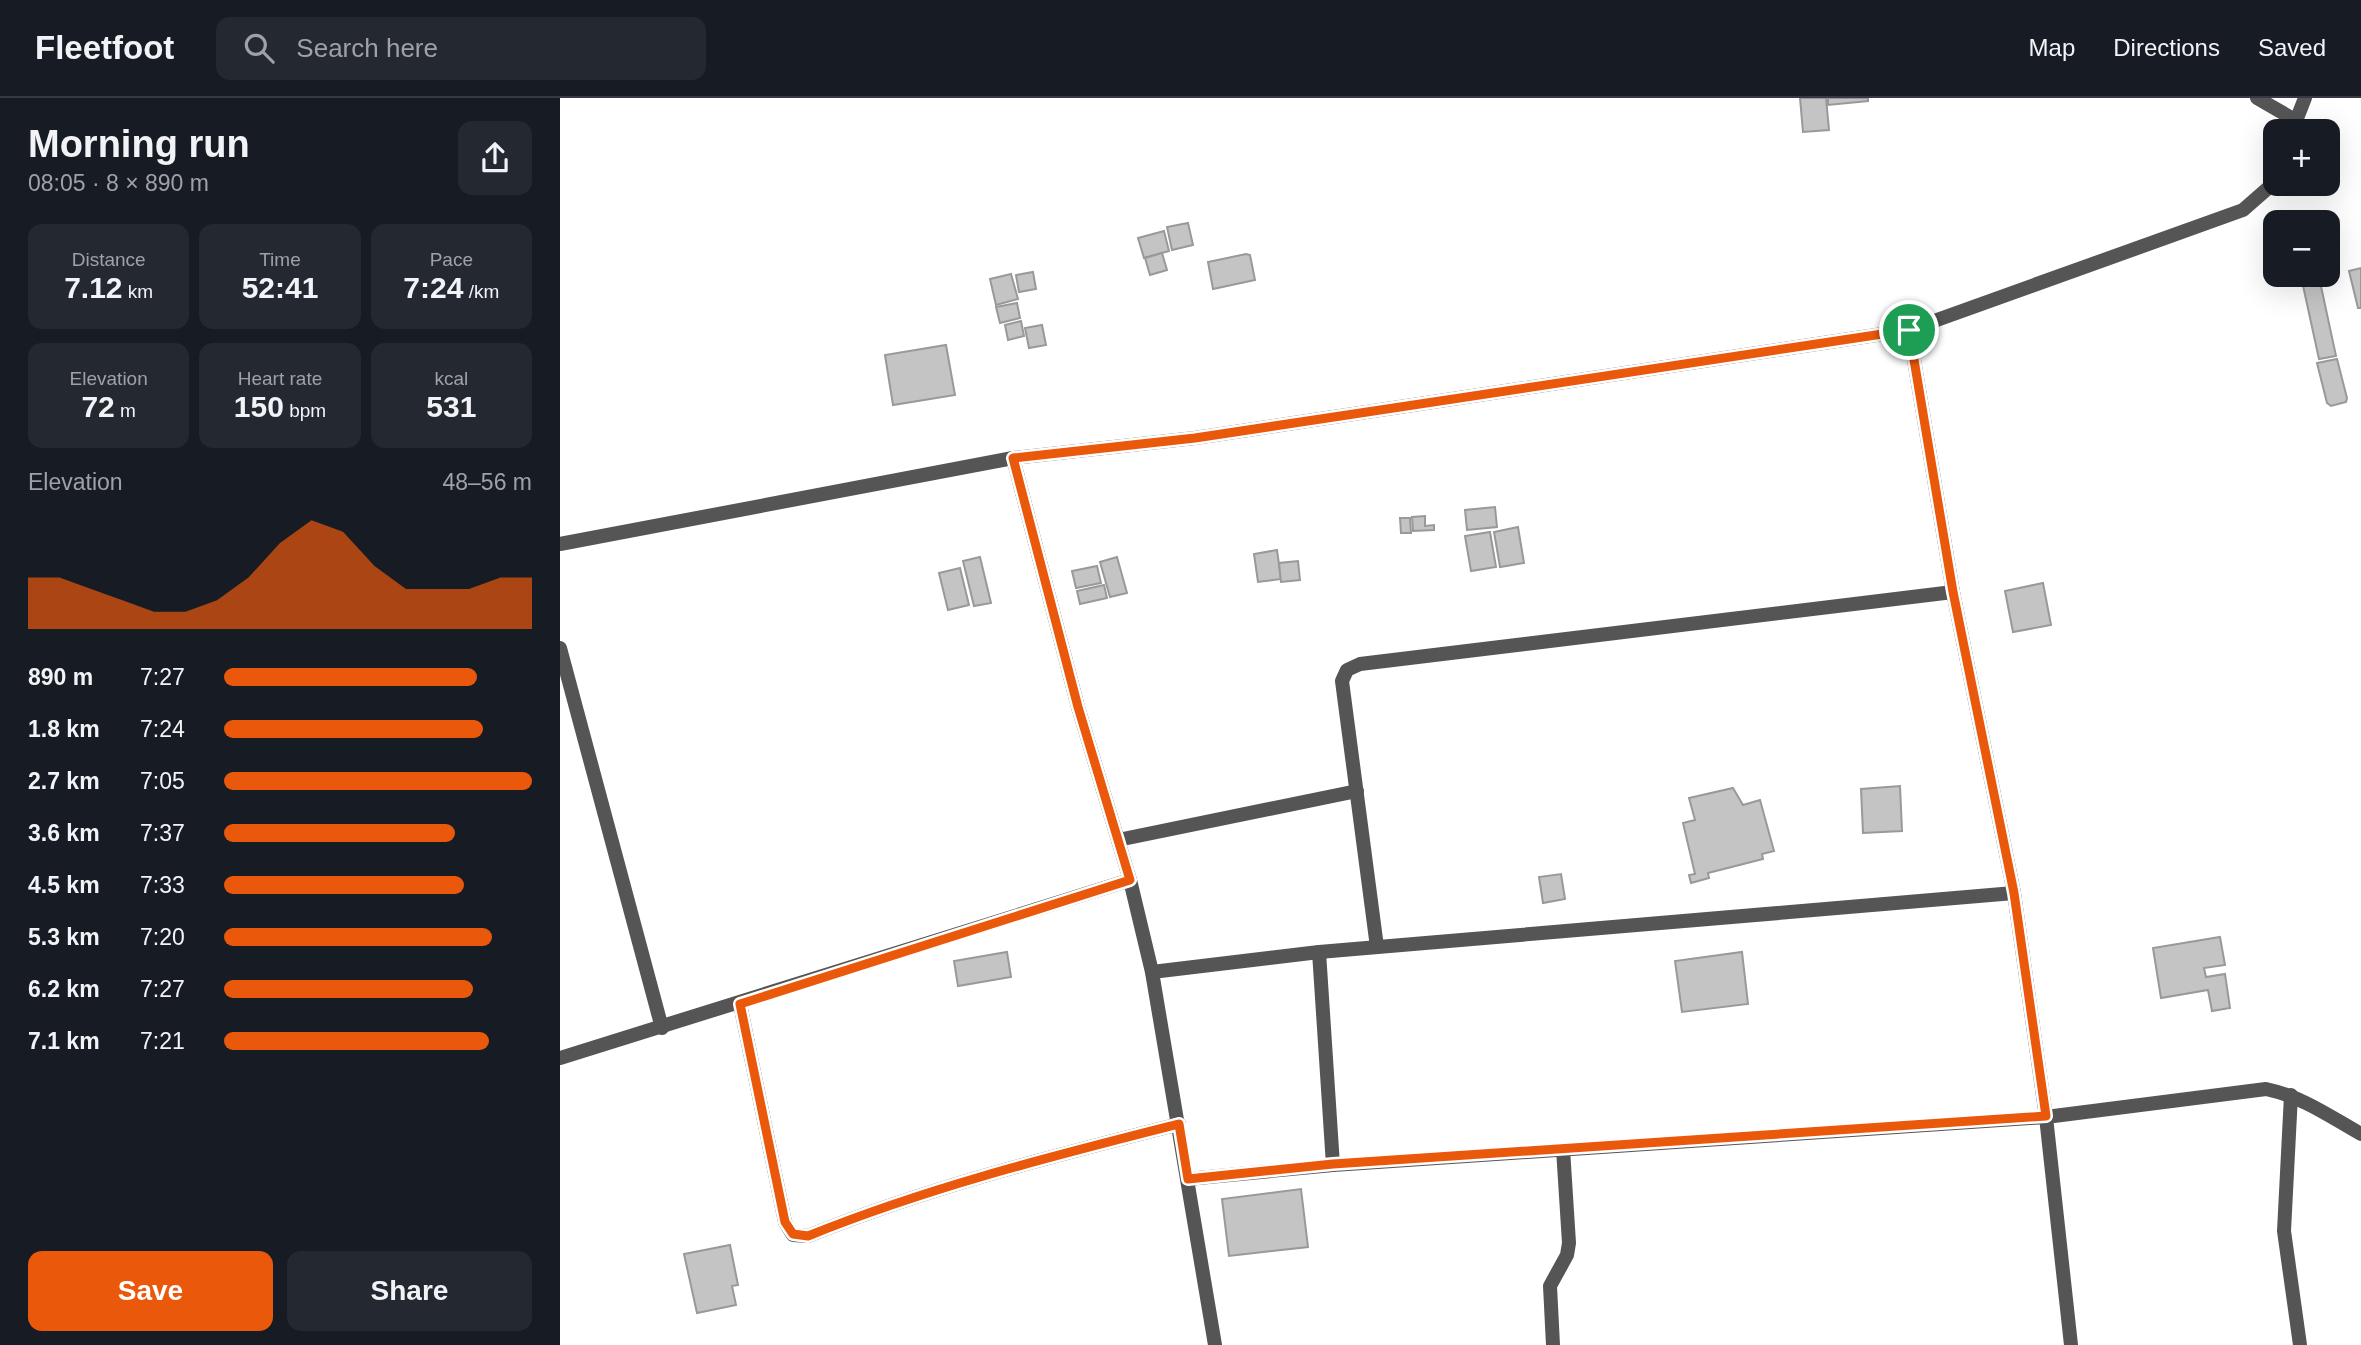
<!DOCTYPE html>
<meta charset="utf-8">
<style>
:root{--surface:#171b24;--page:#242831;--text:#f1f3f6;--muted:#9ea1a6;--line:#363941;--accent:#ea580c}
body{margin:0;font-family:Helvetica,sans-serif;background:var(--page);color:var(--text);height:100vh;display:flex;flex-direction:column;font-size:26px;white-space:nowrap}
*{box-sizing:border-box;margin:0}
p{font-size:23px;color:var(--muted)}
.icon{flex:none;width:38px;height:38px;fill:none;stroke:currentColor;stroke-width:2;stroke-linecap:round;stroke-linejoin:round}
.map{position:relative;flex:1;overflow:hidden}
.side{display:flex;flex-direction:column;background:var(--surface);width:560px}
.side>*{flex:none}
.buttons{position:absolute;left:1703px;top:21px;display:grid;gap:14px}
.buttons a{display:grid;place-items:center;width:77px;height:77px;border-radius:14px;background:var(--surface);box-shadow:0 7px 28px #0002;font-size:35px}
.pin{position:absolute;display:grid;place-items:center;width:60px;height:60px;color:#fff;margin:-30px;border:4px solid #fff;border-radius:50%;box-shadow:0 2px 7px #0007}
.round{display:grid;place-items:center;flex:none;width:74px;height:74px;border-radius:14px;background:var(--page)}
.overview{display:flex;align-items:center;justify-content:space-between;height:119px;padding:0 28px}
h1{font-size:38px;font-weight:800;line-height:52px}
.figures{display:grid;grid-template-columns:repeat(3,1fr);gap:10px;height:119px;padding:7px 28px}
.figures div{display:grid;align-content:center;border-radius:14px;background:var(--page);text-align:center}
.figures b{font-size:30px;font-weight:800}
.figures small{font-size:19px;font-weight:400}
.figures p{font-size:19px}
.chart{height:196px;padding:14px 28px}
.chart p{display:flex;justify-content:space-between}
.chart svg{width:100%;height:126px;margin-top:7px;fill:var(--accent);opacity:.7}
.primary-button{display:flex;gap:14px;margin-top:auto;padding:14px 28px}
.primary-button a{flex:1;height:80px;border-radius:14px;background:var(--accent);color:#fff;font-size:28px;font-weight:800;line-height:80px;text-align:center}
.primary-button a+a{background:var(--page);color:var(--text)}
ul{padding:0 28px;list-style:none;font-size:23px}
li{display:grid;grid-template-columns:112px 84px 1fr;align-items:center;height:52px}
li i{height:18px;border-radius:9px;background:var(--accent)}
header{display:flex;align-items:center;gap:42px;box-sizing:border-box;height:98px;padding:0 35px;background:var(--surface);border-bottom:2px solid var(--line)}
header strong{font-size:33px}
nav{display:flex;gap:38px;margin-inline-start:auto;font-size:24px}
.search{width:490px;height:63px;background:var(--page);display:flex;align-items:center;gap:18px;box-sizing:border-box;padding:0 24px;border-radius:14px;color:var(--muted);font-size:26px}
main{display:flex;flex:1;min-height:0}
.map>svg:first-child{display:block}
.building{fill:#c4c4c4;stroke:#999;stroke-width:2}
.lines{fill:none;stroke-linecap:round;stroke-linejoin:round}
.minor{stroke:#555;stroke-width:14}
.route-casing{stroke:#fff;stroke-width:14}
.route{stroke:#ea580c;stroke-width:9}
</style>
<header>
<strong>Fleetfoot</strong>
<div class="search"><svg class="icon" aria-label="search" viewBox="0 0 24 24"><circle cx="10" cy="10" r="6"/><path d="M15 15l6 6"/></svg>Search here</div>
<nav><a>Map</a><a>Directions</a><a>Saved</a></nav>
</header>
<main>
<section class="side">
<div class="overview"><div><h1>Morning run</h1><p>08:05 · 8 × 890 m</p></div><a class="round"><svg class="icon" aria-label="share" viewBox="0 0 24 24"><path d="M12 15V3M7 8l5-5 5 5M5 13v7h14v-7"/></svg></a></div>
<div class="figures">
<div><p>Distance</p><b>7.12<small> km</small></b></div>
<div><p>Time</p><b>52:41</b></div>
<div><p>Pace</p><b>7:24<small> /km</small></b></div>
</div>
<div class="figures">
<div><p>Elevation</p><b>72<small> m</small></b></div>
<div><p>Heart rate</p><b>150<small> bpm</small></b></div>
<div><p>kcal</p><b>531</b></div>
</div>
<div class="chart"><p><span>Elevation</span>48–56 m</p>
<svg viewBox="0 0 160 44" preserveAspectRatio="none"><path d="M0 44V26L10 26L20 30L30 34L40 38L50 38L60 34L70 26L80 14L90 6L100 10L110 22L120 30L130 30L140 30L150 26L160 26V44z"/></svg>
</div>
<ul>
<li><b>890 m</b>7:27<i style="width:82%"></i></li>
<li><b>1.8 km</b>7:24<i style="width:84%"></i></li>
<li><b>2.7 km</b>7:05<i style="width:100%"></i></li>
<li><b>3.6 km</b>7:37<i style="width:75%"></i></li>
<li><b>4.5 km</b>7:33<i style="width:78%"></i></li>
<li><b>5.3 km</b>7:20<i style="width:87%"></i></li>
<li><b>6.2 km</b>7:27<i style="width:81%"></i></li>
<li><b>7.1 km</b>7:21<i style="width:86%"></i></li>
</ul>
<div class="primary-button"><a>Save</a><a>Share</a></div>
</section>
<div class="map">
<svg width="1801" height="1247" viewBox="0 0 1801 1247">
<rect width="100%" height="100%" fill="#fff"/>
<g class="building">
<path d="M 1240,0 L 1266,0 L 1269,32 L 1243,34 Z"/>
<path d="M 1268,0 L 1308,0 L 1308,3 L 1268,7 Z"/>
<path d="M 1748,113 L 1750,124 L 1728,124 L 1727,118 Z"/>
<path d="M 628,125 L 633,147 L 612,152 L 607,129 Z"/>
<path d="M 604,133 L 609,153 L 584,160 L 578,140 Z"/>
<path d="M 602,155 L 607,172 L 590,177 L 585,160 Z"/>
<path d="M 686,156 L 690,157 L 695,182 L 653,191 L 648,164 Z"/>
<path d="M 1801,170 L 1801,210 L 1798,210 L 1789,173 Z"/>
<path d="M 473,174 L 476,191 L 459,194 L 456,177 Z"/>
<path d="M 451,176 L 458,201 L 436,207 L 430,181 Z"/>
<path d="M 1759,179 L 1776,258 L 1759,261 L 1742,183 Z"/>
<path d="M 457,205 L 460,220 L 440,225 L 436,209 Z"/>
<path d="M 461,223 L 464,238 L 448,242 L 445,227 Z"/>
<path d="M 482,227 L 486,247 L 469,250 L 465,230 Z"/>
<path d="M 386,247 L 395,297 L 333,307 L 325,257 Z"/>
<path d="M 1777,261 L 1787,300 L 1786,304 L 1771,308 L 1767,305 L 1757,265 Z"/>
<path d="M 935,409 L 937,429 L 907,432 L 905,412 Z"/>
<path d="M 865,418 L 865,428 L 874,427 L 874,432 L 853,433 L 852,419 Z"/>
<path d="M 840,420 L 850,420 L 851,435 L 841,435 Z"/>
<path d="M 958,429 L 964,465 L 940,469 L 934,434 Z"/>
<path d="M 930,434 L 936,469 L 911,473 L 905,438 Z"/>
<path d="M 717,452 L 721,481 L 698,484 L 694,456 Z"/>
<path d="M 420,459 L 431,505 L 414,508 L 403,463 Z"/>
<path d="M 557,459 L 567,495 L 550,499 L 540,464 Z"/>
<path d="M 738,463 L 740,482 L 721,484 L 719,465 Z"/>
<path d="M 537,468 L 541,485 L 516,490 L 512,473 Z"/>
<path d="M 400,470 L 409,507 L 388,512 L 379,475 Z"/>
<path d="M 1483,485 L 1491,527 L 1453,534 L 1445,493 Z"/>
<path d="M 544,487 L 547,500 L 520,506 L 517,493 Z"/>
<path d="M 1340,688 L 1342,733 L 1303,735 L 1301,691 Z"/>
<path d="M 1173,690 L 1183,707 L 1200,702 L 1214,753 L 1202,756 L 1203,761 L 1148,775 L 1149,780 L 1131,785 L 1129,777 L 1135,776 L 1123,725 L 1135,722 L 1129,700 Z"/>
<path d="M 1001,776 L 1005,801 L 983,805 L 979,779 Z"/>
<path d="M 1660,839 L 1665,867 L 1644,870 L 1646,879 L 1665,876 L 1670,910 L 1652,913 L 1648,892 L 1601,900 L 1593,850 Z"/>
<path d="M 447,854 L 451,879 L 398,888 L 394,863 Z"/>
<path d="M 1182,854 L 1188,906 L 1122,914 L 1115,863 Z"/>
<path d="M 741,1091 L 748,1149 L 669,1158 L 662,1101 Z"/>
<path d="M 170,1147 L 178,1187 L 172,1188 L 176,1207 L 137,1215 L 124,1156 Z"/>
</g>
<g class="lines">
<g class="minor">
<path d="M 1697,0 L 1735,22"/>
<path d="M 1732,33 L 1745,0"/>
<path d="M 1349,232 L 1393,494 L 1454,795 L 1486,1019 L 1511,1247"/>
<path d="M 453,360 L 518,609 L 570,782 L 592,874 L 655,1247"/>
<path d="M 0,446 L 453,360 L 635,340 L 1349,232 L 1683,112 L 1715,84"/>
<path d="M 0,550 L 102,930"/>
<path d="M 558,742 L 797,693"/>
<path d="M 817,849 L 782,583 L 787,572 L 800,566 L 1393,494"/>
<path d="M 759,854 L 773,1067"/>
<path d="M 592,874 L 759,854 L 1454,795"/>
<path d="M 180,906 L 225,1124 L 233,1137 L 248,1138 C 369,1089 493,1058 619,1026"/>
<path d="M 0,960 L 570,782"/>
<path d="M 1731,997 L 1724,1133 L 1740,1247"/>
<path d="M 628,1081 L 773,1067 L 1486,1019 L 1706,991 C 1743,999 1769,1018 1801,1036"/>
<path d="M 993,1247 L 990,1188 L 1007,1157 L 1009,1145 L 1003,1051"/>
</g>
</g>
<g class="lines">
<g class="route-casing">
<path id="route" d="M 1349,232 L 1393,494 L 1454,795 L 1486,1018 L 773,1066 L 628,1081 L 619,1026 C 493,1058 369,1089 248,1138 L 233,1136 L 225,1124 L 180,906 L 570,782 L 518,609 L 453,360 L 635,340 Z"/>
</g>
<use href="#route" class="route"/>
</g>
</svg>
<div class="buttons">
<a>+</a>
<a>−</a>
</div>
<div class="pin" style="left:1349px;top:232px;background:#1e9e55"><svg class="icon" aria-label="arrive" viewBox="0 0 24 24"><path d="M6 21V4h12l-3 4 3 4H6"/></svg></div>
</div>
</main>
